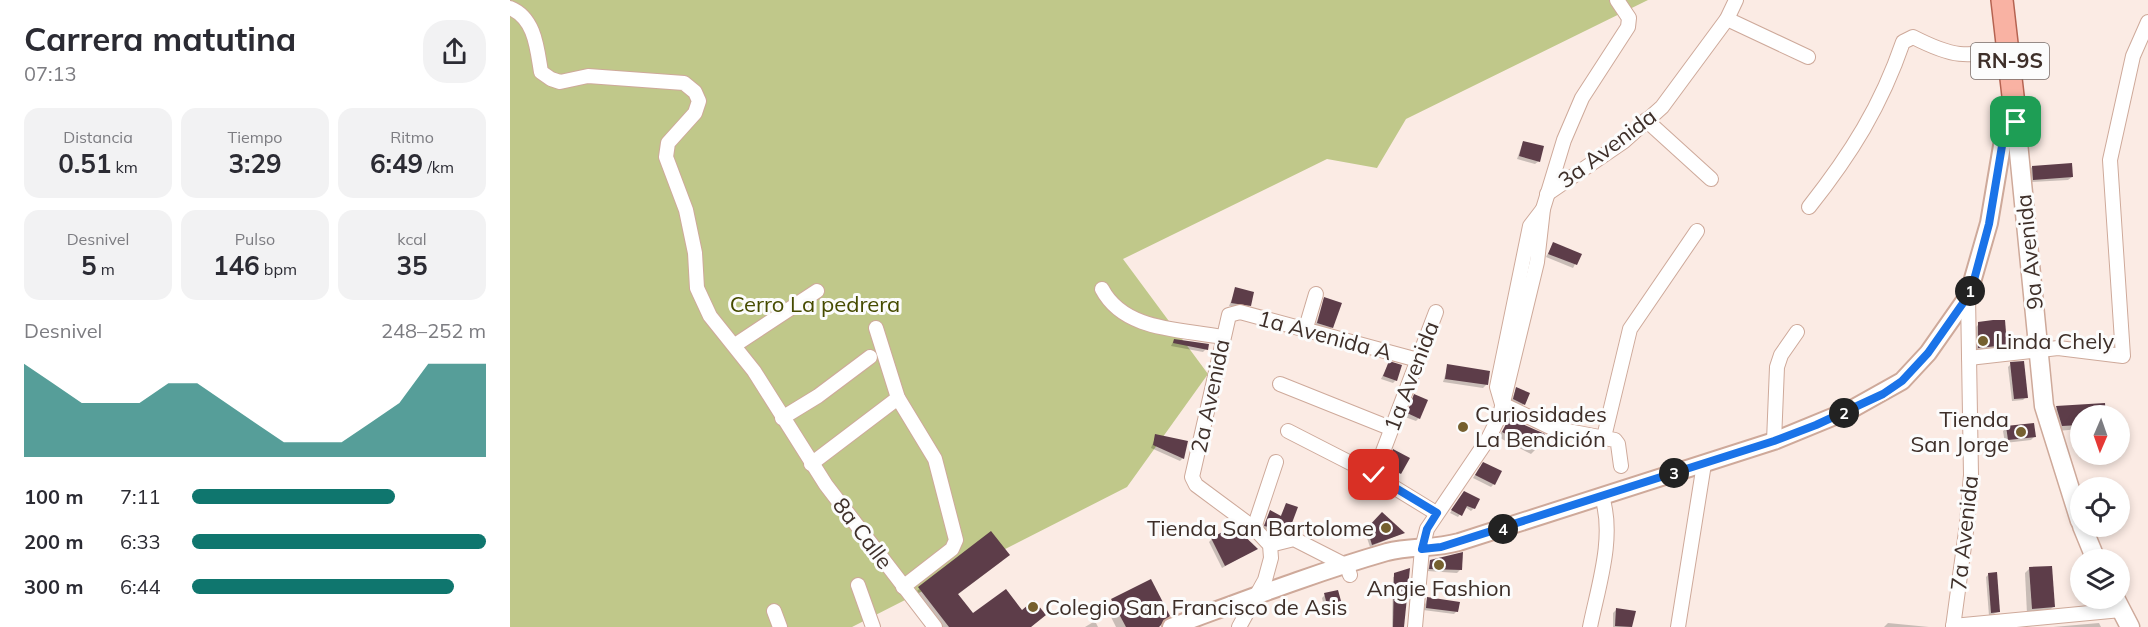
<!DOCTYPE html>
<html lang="es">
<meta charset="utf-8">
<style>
:root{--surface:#fff;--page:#f2f2f3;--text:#2b2b33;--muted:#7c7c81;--accent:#0f766e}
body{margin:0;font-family:Mulish,sans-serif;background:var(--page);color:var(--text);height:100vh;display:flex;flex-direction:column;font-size:22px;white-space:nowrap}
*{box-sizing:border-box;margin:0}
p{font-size:20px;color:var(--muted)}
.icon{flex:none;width:33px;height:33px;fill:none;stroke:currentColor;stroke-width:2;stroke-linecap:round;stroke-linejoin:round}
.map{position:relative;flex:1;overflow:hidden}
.drawer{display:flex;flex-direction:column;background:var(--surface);width:510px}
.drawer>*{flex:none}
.needle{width:39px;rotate:182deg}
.fabs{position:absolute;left:1560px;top:405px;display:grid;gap:12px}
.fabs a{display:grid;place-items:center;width:60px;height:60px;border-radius:50%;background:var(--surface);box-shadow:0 3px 9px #0003;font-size:30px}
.pin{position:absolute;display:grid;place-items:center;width:51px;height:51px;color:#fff;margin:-26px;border-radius:12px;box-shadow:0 3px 9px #0006}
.km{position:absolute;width:30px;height:30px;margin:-15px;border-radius:50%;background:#222;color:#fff;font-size:16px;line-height:30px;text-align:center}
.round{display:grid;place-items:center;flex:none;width:63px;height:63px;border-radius:24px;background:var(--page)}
.headline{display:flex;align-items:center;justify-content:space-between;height:102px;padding:0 24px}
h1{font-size:33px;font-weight:700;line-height:45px}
.metrics{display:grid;grid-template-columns:repeat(3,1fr);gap:9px;height:102px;padding:6px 24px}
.metrics div{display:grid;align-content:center;border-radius:15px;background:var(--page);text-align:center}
.metrics b{font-size:26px;font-weight:700}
.metrics small{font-size:16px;font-weight:400}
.metrics p{font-size:16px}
.chart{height:168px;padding:12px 24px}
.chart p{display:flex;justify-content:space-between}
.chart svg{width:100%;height:108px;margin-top:6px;fill:var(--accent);opacity:.7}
ul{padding:0 24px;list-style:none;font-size:20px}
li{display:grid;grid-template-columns:96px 72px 1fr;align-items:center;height:45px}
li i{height:15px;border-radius:8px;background:var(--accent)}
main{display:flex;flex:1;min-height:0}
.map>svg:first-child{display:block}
.green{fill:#c0c88a}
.shadow{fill:#0003}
.building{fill:#5d3d49}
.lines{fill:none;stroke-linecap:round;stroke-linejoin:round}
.minor-casing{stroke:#cea99a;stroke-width:16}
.tertiary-casing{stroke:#cea99a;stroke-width:20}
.secondary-casing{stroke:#cea99a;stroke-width:21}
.primary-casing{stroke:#b56351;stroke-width:24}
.minor{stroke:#fff;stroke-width:14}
.tertiary{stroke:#fff;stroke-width:16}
.secondary{stroke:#fff;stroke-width:18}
.primary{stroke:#f9b2a3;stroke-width:21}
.route-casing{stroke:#fff;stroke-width:12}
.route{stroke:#1a73e8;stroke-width:8}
.poi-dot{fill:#75602f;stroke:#fcfcfc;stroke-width:2}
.labels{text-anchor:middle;stroke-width:6;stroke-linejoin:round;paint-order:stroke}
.shield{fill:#fcfcfc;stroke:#776c68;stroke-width:1.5}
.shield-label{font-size:21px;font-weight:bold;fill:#3e2f29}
.street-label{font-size:22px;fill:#3e2f29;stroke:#fcfcfc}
.park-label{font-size:22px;fill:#464b00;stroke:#fcfcfc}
.poi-label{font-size:22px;fill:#3e2f29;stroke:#fcfcfc;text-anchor:start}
</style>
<main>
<section class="drawer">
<div class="headline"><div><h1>Carrera matutina</h1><p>07:13</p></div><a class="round"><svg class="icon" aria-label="share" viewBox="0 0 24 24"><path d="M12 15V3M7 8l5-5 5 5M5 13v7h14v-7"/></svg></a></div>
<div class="metrics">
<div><p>Distancia</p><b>0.51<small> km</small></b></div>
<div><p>Tiempo</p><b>3:29</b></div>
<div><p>Ritmo</p><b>6:49<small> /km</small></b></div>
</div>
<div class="metrics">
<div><p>Desnivel</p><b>5<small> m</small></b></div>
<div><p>Pulso</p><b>146<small> bpm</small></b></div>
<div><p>kcal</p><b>35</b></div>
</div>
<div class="chart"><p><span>Desnivel</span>248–252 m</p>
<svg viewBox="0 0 160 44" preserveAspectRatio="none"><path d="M0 44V6L10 14L20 22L30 22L40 22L50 14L60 14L70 22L80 30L90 38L100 38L110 38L120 30L130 22L140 6L150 6L160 6V44z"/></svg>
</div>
<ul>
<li><b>100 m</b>7:11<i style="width:69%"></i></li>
<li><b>200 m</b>6:33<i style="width:100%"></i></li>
<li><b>300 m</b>6:44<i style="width:89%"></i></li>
</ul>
</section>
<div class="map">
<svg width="1638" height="627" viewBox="0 0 1638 627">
<rect width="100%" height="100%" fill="#fbebe4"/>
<path class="green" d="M 0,0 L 1138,0 L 896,119 L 867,168 L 817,159 L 613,259 L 698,374 L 617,487 L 342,627 L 0,627 Z"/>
<g class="shadow">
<path d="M 1013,142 L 1029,161 L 1025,164 L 1007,159 Z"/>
<path d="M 1522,167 L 1562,177 L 1558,180 L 1520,182 L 1519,170 Z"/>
<path d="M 1043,244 L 1070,255 L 1063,268 L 1036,257 Z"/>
<path d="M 726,289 L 739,305 L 736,308 L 719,306 Z"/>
<path d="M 815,299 L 822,327 L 819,330 L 805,326 Z"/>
<path d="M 1469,324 L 1495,344 L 1492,347 L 1465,350 L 1466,327 Z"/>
<path d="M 664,340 L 696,349 L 693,352 L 661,346 Z"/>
<path d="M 879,363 L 886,380 L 883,383 L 871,379 Z"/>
<path d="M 1501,364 L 1516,397 L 1513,400 L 1502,401 L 1498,367 Z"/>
<path d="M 938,366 L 978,372 L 976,385 L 973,388 L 933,382 Z"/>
<path d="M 1006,389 L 1014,404 L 1011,407 L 1001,402 Z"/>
<path d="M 905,396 L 909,418 L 906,421 L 895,417 Z"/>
<path d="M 1547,408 L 1570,416 L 1570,429 L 1547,431 L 1542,413 Z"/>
<path d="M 1000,419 L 1026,449 L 1021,454 L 988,437 Z"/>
<path d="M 1497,428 L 1524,437 L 1521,440 L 1495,443 L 1493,431 Z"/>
<path d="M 646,436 L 676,442 L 673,458 L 670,461 L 641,448 Z"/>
<path d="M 884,451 L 890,473 L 887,476 L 875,470 Z"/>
<path d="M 970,467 L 984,484 L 981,487 L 963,478 Z"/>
<path d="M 952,495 L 964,508 L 961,511 L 955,507 L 948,517 L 940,513 Z"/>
<path d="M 776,505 L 778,530 L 775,533 L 752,529 L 760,511 L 770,517 Z"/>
<path d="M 872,514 L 893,533 L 860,547 L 855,532 Z"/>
<path d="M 480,533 L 492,561 L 447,595 L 463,615 L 521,627 L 428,627 L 403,594 Z"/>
<path d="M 702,539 L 746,549 L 712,568 L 699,542 Z"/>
<path d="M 921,562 L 951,569 L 947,573 L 917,571 Z"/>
<path d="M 1520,568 L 1543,607 L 1538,612 L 1517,614 L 1515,573 Z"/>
<path d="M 898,570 L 892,627 L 882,627 L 883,577 Z"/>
<path d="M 1479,574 L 1488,612 L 1479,616 L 1476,577 Z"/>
<path d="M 815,595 L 830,601 L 814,607 L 812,598 Z"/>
<path d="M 917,599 L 947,611 L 944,614 L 913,610 Z"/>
<path d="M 602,600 L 647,627 L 606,627 L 596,607 Z"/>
<path d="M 1106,610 L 1121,626 L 1120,627 L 1103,627 L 1103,613 Z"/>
<path d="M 585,621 L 588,627 L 575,627 Z"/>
<path d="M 1378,623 L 1419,627 L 1374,627 Z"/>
<path d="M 1589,623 L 1591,627 L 1543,627 Z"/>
</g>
<g class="building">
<path d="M 1013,141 L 1034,146 L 1030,162 L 1009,156 Z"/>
<path d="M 1562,163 L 1563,177 L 1523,180 L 1522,166 Z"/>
<path d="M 1043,242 L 1072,254 L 1067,265 L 1038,254 Z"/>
<path d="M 725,287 L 744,292 L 741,306 L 721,303 Z"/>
<path d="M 814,297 L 832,303 L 823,328 L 807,323 Z"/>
<path d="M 1483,320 L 1495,320 L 1497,345 L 1468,348 L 1468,322 Z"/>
<path d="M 664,339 L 699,344 L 698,350 L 663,343 Z"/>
<path d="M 879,361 L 892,365 L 887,381 L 873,376 Z"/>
<path d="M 1514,361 L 1518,398 L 1504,399 L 1500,362 Z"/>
<path d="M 937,364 L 980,371 L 978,385 L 935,379 Z"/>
<path d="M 1006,387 L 1020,393 L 1015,405 L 1003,399 Z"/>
<path d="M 904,394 L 918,400 L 910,419 L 897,413 Z"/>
<path d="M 1595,403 L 1596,416 L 1570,416 L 1570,425 L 1552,426 L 1546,406 Z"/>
<path d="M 999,418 L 1035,434 L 1027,450 L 992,432 Z"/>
<path d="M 1524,423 L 1526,437 L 1498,440 L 1496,426 Z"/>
<path d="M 645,434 L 678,441 L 674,459 L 643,445 Z"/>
<path d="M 883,449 L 900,458 L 891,474 L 877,466 Z"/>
<path d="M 973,462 L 992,471 L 985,485 L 965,475 Z"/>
<path d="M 954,491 L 970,499 L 965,509 L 957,506 L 952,516 L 941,510 Z"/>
<path d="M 776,503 L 788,507 L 779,531 L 754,526 L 760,510 L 771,516 Z"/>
<path d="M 872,512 L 895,533 L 862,545 L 857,528 Z"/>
<path d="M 724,526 L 748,549 L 715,566 L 701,538 Z"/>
<path d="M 481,531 L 500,555 L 448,594 L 463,613 L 496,589 L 512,610 L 524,600 L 536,615 L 521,627 L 439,627 L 408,587 Z"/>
<path d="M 953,552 L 952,570 L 919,569 L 920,560 Z"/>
<path d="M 1542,566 L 1545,607 L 1522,609 L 1519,567 Z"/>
<path d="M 900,568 L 894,627 L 883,627 L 884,573 Z"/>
<path d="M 1487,572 L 1490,612 L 1481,613 L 1478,573 Z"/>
<path d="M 641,579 L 660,616 L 649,627 L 616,627 L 601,599 Z"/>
<path d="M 828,590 L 831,601 L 817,605 L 814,593 Z"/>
<path d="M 917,597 L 950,602 L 948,612 L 916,608 Z"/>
<path d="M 1106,608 L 1126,611 L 1122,627 L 1105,626 Z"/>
</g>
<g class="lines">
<g class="minor-casing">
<g id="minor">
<path d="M 0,8 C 25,18 27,48 31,72 L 41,79 L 50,82 L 78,76 L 174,83 L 185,92 L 189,101 L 185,113 L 158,143 L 156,157 L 176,210 L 185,253 L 187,288 L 200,316 L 244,371 L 316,485 L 425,627"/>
<path d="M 1217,19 L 1298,57"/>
<path d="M 1136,120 L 1201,179"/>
<path d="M 1037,194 L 1113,142 L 1152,107 L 1217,19 L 1226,0"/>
<path d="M 1299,207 C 1341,154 1371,106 1393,42 L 1403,37 C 1444,58 1454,57 1499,49"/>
<path d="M 592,289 C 614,331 670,329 712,337"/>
<path d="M 366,328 L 388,398 L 425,459 L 446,540 L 442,549 L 393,587"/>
<path d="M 795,331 L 806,294"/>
<path d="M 225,345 L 307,291"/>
<path d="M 1459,358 L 1548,348 L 1613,356 L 1600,160 L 1623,56 L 1638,22"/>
<path d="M 770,384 L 880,428"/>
<path d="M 992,404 L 987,387 L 1020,226 L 1033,209"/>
<path d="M 992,404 L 1042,428 L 1105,440 L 1108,444 L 1111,466"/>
<path d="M 272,418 L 308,396 L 360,357"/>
<path d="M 778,431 L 864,475 L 926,513"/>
<path d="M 1094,437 L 1120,329 L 1187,231"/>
<path d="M 1264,441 L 1267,367 L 1271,355 L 1287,332"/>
<path d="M 301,464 L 388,398"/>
<path d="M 864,475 L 926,312"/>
<path d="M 744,528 L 766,462"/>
<path d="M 760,545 L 784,539 L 837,566 L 840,575"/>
<path d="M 348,585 L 363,627"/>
<path d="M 264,611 L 270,627"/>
<path d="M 1443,626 L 1611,610"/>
<path d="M 729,627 L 755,580 L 761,558 L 760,545 L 744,528 L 686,485 L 682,477 L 719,315 L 730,312 L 908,360"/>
<path d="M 905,627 L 912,549 L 917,529 L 978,439 L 990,415 L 1027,262 L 1033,209 L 1054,140 L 1072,98 L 1118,27 L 1119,18 L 1107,0"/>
<path d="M 1080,627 C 1088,587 1105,537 1092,497"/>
<path d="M 1168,627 L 1194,464"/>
<path d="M 1443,627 L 1457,524 L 1461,475 L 1458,296"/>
</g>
</g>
<g class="tertiary-casing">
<path id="tertiary" d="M 661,627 C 732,601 804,573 877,552 C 900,546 925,549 949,542 L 1264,441 L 1342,409 L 1392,381 L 1418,353 L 1458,296 L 1479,223 L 1495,128 L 1506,122"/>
</g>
<g class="secondary-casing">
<g id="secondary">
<path d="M 1506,122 L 1534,406 L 1570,521"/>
<path d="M 1572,526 L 1586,560"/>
<path d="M 1605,598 L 1620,627"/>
</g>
</g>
<g class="primary-casing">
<path id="primary" d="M 1492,0 L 1506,122"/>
</g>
<use href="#minor" class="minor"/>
<use href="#tertiary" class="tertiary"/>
<use href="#secondary" class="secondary"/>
<use href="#primary" class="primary"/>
</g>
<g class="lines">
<g class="route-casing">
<path id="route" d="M 864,475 L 927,513 L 917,529 L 912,549 L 931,547 L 1264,441 L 1306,425 L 1373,394 L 1392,381 L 1418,353 L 1458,296 L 1464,280 L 1479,224 L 1495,128 L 1506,122"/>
</g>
<use href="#route" class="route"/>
</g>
<g class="poi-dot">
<circle cx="1473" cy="341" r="6"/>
<circle cx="953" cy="427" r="6"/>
<circle cx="1511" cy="432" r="6"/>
<circle cx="876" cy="528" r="6"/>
<circle cx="929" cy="565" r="6"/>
<circle cx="523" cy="607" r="6"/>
</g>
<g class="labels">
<rect class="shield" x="1461" y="43" width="78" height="36" rx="4.5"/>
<g class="shield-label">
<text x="1500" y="68">RN-9S</text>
</g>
<g class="street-label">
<text transform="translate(1097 148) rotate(-37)" y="8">3a Avenida</text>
<text transform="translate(1519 252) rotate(-96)" y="8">9a Avenida</text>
<text transform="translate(815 335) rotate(15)" y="8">1a Avenida A</text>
<text transform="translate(901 376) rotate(-69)" y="8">1a Avenida</text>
<text transform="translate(700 396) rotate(-78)" y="8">2a Avenida</text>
<text transform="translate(353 533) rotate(53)" y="8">8a Calle</text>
<text transform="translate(1454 533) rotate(-84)" y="8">7a Avenida</text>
</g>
<g class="park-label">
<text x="305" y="312">Cerro La pedrera</text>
</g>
<g class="poi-label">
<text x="1485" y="349">Linda Chely</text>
<text x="965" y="422">Curiosidades<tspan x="965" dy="25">La Bendición</tspan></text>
<text x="1499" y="427" text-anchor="end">Tienda<tspan x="1499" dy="25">San Jorge</tspan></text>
<text x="864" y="536" text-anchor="end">Tienda San Bartolome</text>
<text x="929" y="596" text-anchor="middle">Angie Fashion</text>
<text x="535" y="615">Colegio San Francisco de Asis</text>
</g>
</g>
</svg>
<div class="fabs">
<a><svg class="needle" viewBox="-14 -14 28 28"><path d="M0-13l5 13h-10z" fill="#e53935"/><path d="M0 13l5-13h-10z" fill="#7c7c81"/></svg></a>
<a><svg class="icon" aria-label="locate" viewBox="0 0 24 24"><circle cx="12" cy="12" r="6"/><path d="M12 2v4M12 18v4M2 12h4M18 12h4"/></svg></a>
<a><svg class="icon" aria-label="layers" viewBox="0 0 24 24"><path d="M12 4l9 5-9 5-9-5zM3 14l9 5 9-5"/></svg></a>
</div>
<div class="pin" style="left:1506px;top:122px;background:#1e9e55"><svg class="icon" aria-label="arrive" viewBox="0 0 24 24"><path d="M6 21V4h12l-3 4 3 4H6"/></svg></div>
<div class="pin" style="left:864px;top:475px;background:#d93025"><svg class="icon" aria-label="check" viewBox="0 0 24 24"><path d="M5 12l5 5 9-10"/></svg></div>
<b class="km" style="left:1460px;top:291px">1</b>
<b class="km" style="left:1334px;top:413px">2</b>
<b class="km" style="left:1164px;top:473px">3</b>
<b class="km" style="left:993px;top:529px">4</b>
</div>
</main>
